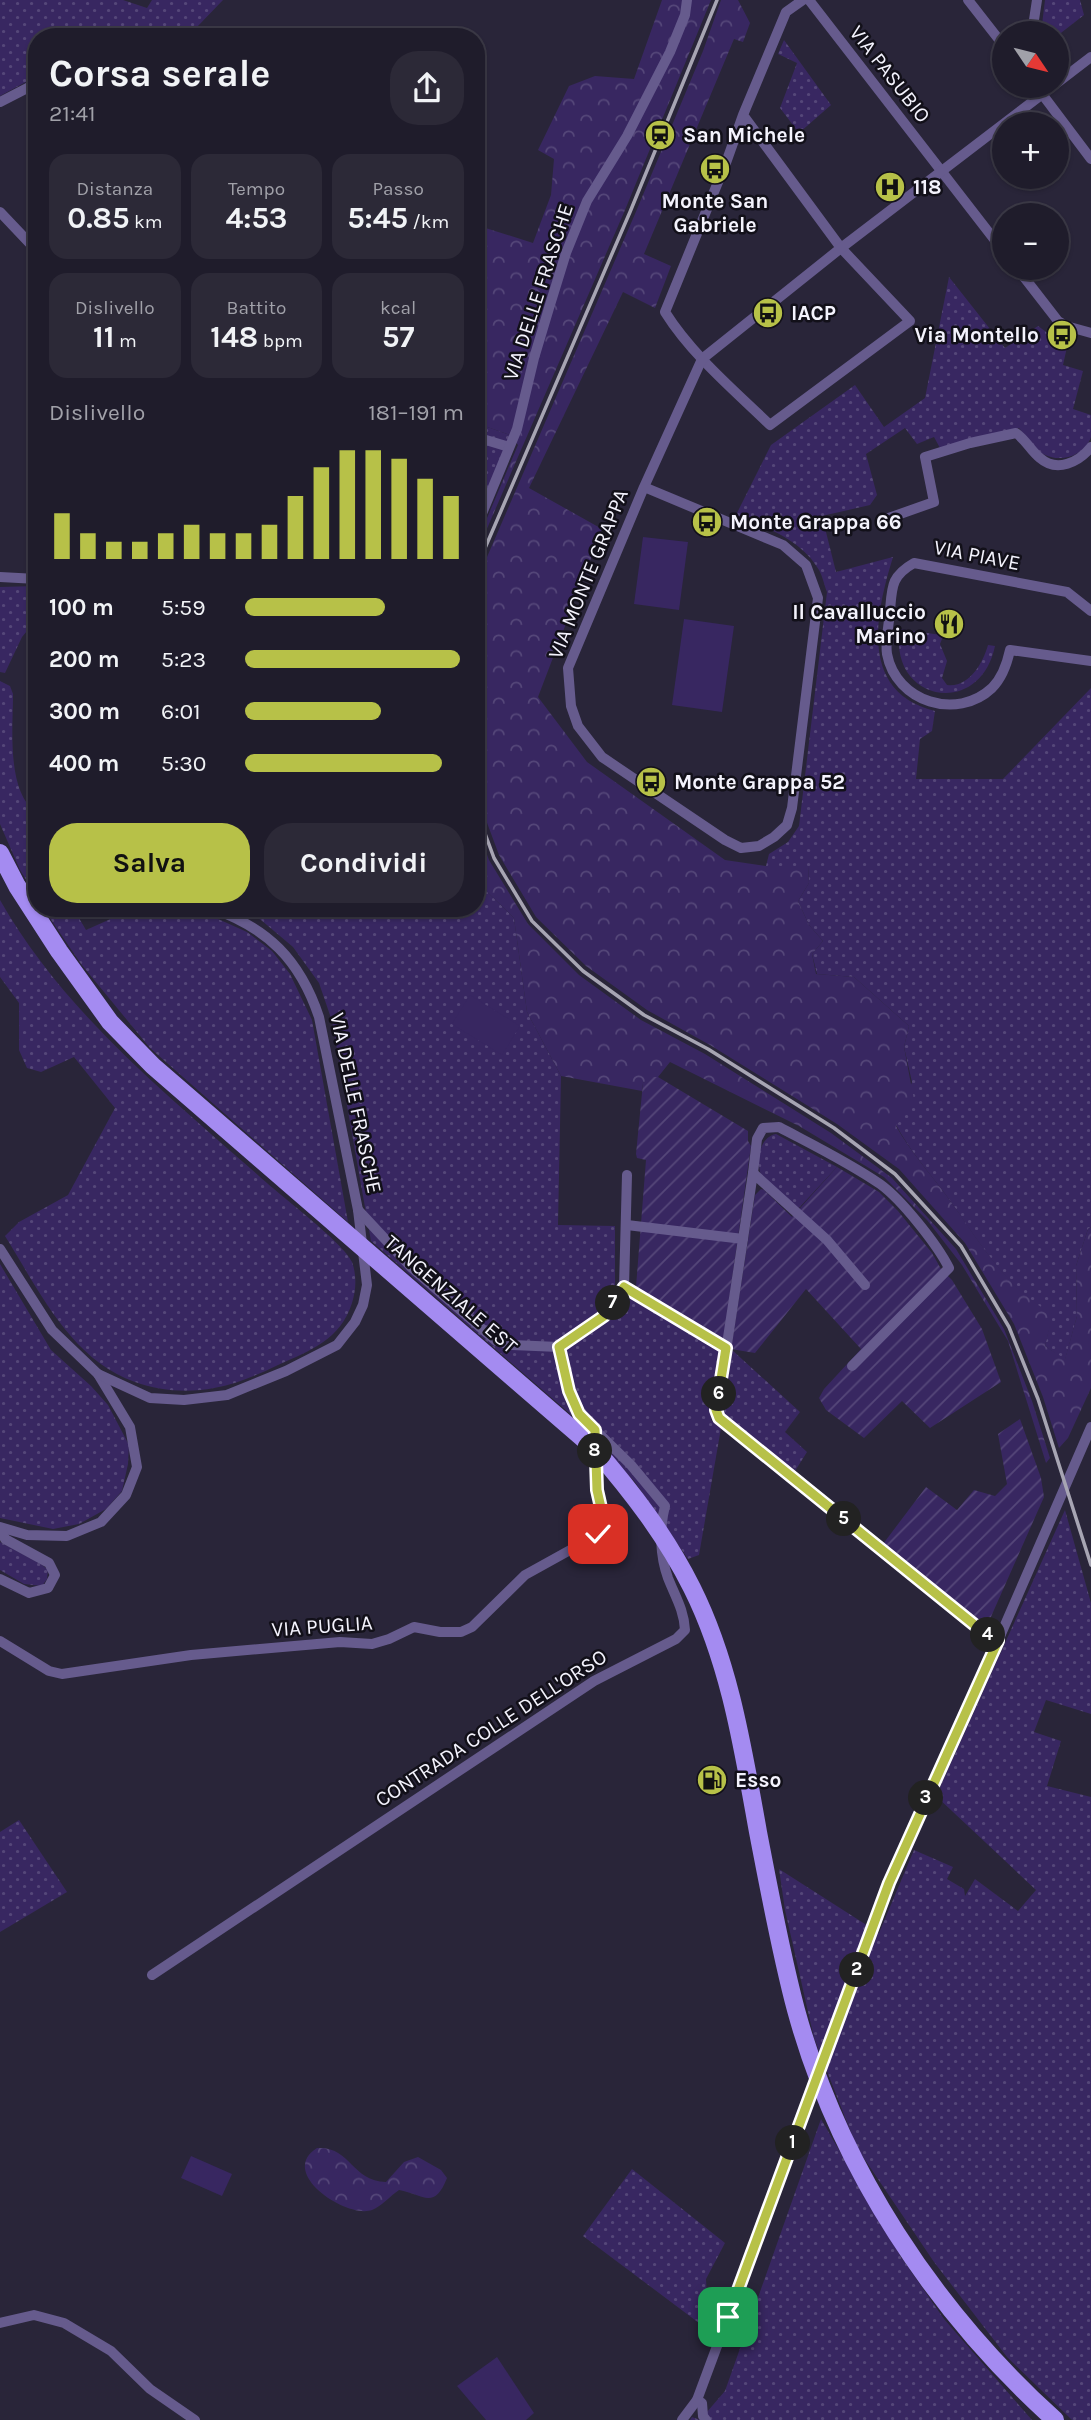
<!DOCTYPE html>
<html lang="it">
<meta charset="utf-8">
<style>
:root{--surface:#1f1c2b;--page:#2c2937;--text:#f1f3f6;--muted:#a1a1a9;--line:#3c3a47;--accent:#b7c148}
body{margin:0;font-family:Karla,sans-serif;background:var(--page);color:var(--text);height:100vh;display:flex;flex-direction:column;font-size:26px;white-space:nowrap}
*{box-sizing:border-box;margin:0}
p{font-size:23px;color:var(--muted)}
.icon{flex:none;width:38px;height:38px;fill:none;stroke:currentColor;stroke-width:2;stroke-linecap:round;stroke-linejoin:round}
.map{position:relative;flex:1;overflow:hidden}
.details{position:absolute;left:28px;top:28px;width:457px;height:889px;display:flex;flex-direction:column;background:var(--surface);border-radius:28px;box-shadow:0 2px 5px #0004,0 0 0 2px var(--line)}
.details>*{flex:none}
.needle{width:46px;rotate:125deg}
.buttons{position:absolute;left:992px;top:21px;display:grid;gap:14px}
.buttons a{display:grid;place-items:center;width:77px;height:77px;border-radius:50%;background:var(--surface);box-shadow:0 2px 5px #0004,0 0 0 2px var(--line);font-size:35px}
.pin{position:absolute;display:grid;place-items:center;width:60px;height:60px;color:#fff;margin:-30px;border-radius:14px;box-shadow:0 4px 10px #0006}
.km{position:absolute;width:35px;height:35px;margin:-18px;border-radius:50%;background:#222;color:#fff;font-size:19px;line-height:35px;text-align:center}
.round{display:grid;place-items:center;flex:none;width:74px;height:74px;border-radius:28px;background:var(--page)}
.overview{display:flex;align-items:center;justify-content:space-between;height:119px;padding:0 21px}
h1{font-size:38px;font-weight:700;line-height:52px}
.stats{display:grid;grid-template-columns:repeat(3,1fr);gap:10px;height:119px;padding:7px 21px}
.stats div{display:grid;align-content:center;border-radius:18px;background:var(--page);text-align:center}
.stats b{font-size:30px;font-weight:700}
.stats small{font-size:19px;font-weight:400}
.stats p{font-size:19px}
.chart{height:196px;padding:14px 21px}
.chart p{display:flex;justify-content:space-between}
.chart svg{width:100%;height:126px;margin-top:7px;stroke:var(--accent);stroke-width:6}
.cta{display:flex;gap:14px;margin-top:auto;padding:14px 21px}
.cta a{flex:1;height:80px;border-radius:28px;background:var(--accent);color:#111;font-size:28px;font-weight:700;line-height:80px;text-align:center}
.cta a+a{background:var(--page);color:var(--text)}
ul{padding:0 21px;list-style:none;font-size:23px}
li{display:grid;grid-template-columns:112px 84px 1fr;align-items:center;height:52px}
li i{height:18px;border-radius:9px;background:var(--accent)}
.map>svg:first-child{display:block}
.grass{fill:url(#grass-dots)}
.forest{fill:url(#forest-crowns)}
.garden{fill:url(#garden-furrows)}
.pitch{fill:#382761}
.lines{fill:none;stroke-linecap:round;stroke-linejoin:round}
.street{stroke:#665b8d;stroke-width:10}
.primary{stroke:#a48bf1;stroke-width:18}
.rail{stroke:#a7a5b3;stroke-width:3.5}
.route-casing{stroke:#fff;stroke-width:14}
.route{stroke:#b7c148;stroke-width:9}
.labels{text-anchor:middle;stroke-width:5;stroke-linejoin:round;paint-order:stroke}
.street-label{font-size:21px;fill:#f4f3fd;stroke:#121019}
.poi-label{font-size:21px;font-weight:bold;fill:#f4f3fd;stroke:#121019;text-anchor:start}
</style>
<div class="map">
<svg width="1091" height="2420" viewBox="0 0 1091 2420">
<defs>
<pattern id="grass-dots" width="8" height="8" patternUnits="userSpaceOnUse" patternTransform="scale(1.75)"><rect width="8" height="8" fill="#382761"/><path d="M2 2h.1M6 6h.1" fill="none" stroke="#554779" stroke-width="1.8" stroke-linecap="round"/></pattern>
<pattern id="forest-crowns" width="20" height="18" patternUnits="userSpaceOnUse" patternTransform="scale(1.75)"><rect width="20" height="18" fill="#382761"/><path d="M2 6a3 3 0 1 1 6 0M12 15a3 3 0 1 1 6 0" fill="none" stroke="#554779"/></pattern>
<pattern id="garden-furrows" width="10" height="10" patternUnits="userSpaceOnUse" patternTransform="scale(1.75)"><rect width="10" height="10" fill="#382761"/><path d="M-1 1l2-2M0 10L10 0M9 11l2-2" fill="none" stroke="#554779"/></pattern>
</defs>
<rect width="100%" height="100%" fill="#292539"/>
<g class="grass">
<path d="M 0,0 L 123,0 L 147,8 L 152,0 L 223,0 L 196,28 L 226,37 L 37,37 L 37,76 L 0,96 Z"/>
<path d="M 1045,0 L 1080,0 L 1084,15 L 1057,36 L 1057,33 L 1041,33 Z"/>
<path d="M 784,40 L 831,105 L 799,133 L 780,108 L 797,63 L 778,54 Z"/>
<path d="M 949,277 L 1005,348 L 1038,326 L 1067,347 L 1063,365 L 1083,371 L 1073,409 L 1091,415 C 1091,421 1091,430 1091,437 C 1085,455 1062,463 1045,455 C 1035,451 1026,437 1019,428 L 940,448 L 934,437 L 917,444 L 905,428 L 866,454 L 877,495 L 870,505 L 822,516 L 836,572 L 893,557 C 875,615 859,692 935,711 L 932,731 L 920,739 L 916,779 L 1003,779 L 1091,688 L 1091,1227 L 1088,1229 L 1076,1266 L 1077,1316 L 1065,1360 L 1045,1346 L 1052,1314 C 1004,1289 975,1234 943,1191 C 926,1169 909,1149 896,1125 L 912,1082 L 904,1047 L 909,1026 L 854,977 L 817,974 L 812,954 L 823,941 L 809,925 L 798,901 L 809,883 L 808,866 L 766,866 L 769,854 L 788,842 L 799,826 L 827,592 C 824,585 823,577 819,570 C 802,540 766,527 736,515 L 771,445 L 855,385 L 884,427 L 925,398 Z"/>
<path d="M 476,423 L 510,435 L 476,516 Z"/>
<path d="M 37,586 L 37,619 L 22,637 L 5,673 L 0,672 L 0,587 Z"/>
<path d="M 900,629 L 948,636 L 942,639 L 940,644 L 947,661 L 942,678 L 947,685 C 969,688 983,663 988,645 L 995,646 C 980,719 888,702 900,629 Z"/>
<path d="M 0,681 L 10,686 L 13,694 C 13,728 6,792 37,813 L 37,897 L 20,870 L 0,824 Z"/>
<path d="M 476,881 L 514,918 L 527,1012 L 561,1076 L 558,1225 L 615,1226 L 615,1287 L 722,1353 L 711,1420 L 721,1428 L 699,1555 L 688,1559 L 635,1482 L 576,1419 L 371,1241 L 332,1021 L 319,983 L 293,947 L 261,920 L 240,908 L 476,908 Z"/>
<path d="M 0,900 C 63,1011 165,1093 259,1176 C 277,1193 344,1243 352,1262 C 357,1276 356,1290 352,1303 C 340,1340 311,1350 278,1365 C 257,1375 237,1384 214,1388 C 189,1393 159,1391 135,1382 C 70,1359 39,1290 5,1236 L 19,1222 L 68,1195 L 115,1108 L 74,1057 L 41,1072 L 27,1068 L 19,1050 L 19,1003 L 0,977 Z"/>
<path d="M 43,908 L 73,908 L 86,930 L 124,913 L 152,908 L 190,911 L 218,919 L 247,932 L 272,951 L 290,974 L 312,1020 L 348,1222 L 150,1048 L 81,964 Z"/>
<path d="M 776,1134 L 837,1167 L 798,1209 L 761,1175 C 756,1161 759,1137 776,1134 Z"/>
<path d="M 0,1264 L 51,1350 L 91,1386 L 108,1405 L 129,1445 L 128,1464 L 122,1491 L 106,1509 L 79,1524 L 53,1529 L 0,1518 Z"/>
<path d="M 731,1349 L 800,1412 L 785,1432 L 807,1452 L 795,1471 L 725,1419 L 720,1410 Z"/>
<path d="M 1065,1510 L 1091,1603 L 1091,1714 L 1046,1700 L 1034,1732 L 1061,1741 L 1047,1786 L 1091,1797 L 1091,2420 L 1072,2420 L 1007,2357 L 934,2262 L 857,2148 L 814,2038 L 785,1910 L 779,1869 L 879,1933 L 914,1850 L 953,1867 L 947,1879 L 964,1889 L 965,1896 L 975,1879 L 1018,1911 L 1036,1890 L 936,1796 Z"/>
<path d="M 0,1542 L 41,1564 L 48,1570 L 47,1579 L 42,1586 L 24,1584 L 0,1570 Z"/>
<path d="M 19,1820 L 67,1892 L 0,1932 L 0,1832 Z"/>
<path d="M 821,2119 L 901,2257 L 944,2319 L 1032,2420 L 690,2420 L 692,2417 L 700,2420 L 725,2391 Z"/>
<path d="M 632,2169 L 725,2243 L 706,2279 L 708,2314 L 703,2326 L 583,2236 Z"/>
</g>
<g class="forest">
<path d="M 662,0 L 711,0 L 625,210 L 476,554 L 476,544 L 518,445 L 510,435 L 476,423 L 476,225 L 533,243 L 551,195 L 554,159 L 538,150 L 569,86 L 595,76 L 634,79 Z"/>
<path d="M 721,0 L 738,0 L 750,23 L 743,42 L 734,39 L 644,254 L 671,266 L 655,308 L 623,292 L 529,488 L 602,529 L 538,697 L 587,762 L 725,860 L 766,866 L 808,866 L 809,883 L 798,901 L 809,925 L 823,941 L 812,954 L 816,974 L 854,977 L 909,1026 L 904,1047 L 914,1100 L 896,1126 C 910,1151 929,1172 946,1195 C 977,1237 1005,1289 1053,1314 L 1045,1346 L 1065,1359 L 1077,1316 L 1076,1266 L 1088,1229 L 1091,1227 L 1091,1388 L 1068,1438 L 1059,1448 L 1043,1397 L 1014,1324 L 965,1243 L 899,1169 L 837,1124 L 710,1045 L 647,1010 L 586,966 L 536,917 L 499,855 L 476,793 L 476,590 L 481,571 L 635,214 L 703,51 Z"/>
<path d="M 476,825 L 489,860 L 528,924 L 579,975 L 641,1020 L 705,1054 L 831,1133 L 892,1178 L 956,1249 L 1004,1329 L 1032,1401 L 1050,1458 L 1046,1463 L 1008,1341 L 962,1265 L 927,1220 L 884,1177 L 799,1126 L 670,1062 L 658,1077 L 643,1083 L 642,1091 L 561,1076 L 527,1012 L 514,918 L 476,881 Z"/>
<path d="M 317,2148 C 351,2146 351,2181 386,2182 L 404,2162 L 418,2157 L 441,2170 L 447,2178 C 434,2211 423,2194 399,2190 C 390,2196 382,2206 372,2210 C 347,2219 277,2173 317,2148 Z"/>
</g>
<g class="garden">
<path d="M 652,1077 L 658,1077 L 748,1131 L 748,1141 L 751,1146 L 723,1342 L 636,1287 L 646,1160 L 637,1158 L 636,1154 L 643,1083 Z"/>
<path d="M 837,1167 L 879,1192 L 898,1211 L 932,1253 L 941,1269 L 952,1280 L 982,1329 L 1001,1382 L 930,1428 L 902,1401 L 864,1438 L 826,1410 L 819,1398 L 824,1389 L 861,1349 L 806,1289 L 755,1353 L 731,1349 L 755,1195 L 761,1189 L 764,1190 L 792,1217 Z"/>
<path d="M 1020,1419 L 1041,1478 L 1044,1497 L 986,1628 L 883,1544 L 926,1487 L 957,1510 L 974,1490 L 995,1496 L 1007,1484 L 998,1434 Z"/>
</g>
<g class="pitch">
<path d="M 643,537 L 688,542 L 679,610 L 634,604 Z"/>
<path d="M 684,619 L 734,626 L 722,712 L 672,705 Z"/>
<path d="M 470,995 L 520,1026 L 502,1055 L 452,1024 Z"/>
<path d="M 191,2156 L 232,2174 L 222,2196 L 181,2178 Z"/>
<path d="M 497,2357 L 534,2413 L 526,2420 L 486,2420 L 457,2386 Z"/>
</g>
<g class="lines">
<g class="street">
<path d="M 809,0 L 1004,252"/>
<path d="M 968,0 L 1004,46"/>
<path d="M 1032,33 L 1037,0"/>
<path d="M 1057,83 L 1091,57"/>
<path d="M 1036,86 L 1091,159"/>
<path d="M 0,102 L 37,83"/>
<path d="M 743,115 L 841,248 L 910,321 L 770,425 C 734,390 692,355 665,312 L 727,160 L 743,115 L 786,12 L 803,0"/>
<path d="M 0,212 L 37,251"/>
<path d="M 1017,268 L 1058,321 L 1066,326 L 1091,333"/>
<path d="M 476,437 L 509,447"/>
<path d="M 644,487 L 783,545 L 806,565 L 818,598 L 792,808 L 787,825 L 774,837 L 759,846 L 741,848 L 725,840 L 602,757 L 578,726 L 571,706 L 568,668 L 644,487 L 702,359 L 841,248 L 1053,86"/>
<path d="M 883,520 L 934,502 L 925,457 L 970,443 L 1016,433 C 1026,440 1031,451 1040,458 C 1057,473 1079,462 1091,447"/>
<path d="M 476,528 L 517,429 L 534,358 L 549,308 L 566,253 L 587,201 L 627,136 L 670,52 L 685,15 L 687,0"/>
<path d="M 0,577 L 37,579"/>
<path d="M 1091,611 L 1067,592 L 914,563 C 891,576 892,587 890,611 C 889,625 885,641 887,654 C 896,702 957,721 992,688 C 1002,678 1007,664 1010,650 L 1091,661"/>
<path d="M 753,1173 L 757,1139 L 763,1128 L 779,1127 C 813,1145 848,1162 880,1184 C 901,1199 937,1244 949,1268 L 852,1366"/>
<path d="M 627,1225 L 743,1239"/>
<path d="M 0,1249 L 52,1330 L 98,1374 L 130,1427 L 137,1467 L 126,1495 L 101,1522 L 67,1536 L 27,1535 L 0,1527"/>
<path d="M 865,1285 L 827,1240 L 753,1173 L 717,1410 L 719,1418 L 987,1635 L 998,1641"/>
<path d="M 624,1287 L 726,1348"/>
<path d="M 559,1347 L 604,1316 L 624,1287 L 627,1175"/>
<path d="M 98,1374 L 150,1398 L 184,1400 L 227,1395 L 286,1371 L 337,1345 L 355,1322 L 363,1305 L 367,1285 L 358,1210 L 319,1017 C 300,960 268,928 211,908"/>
<path d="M 0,1579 L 29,1593 L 48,1588 L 55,1575 L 49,1563 L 5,1539 L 1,1528"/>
<path d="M 0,1641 L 49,1671 L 62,1674 L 191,1655 L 340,1642 L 372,1644 L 389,1639 L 414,1627 L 440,1632 L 461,1632 L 472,1627 L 525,1575 L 599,1534 L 604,1521 L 597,1491 L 595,1450"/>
<path d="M 152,1975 L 594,1681 L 676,1639 L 685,1630 C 684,1610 675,1596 668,1578 C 660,1556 659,1529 665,1506 L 631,1465 L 579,1414 L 570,1391 L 559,1347 L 512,1345 L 496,1341 L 412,1268 L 358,1210"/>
<path d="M 0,2323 L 34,2315 L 64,2323 L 111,2351 L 150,2389 L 195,2420"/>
<path d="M 697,2400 L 702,2403 L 703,2416 L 706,2420"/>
<path d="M 682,2420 L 697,2400 L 889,1883 L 998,1641 L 1091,1427"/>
</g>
<path class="primary" d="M 0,853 L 17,886 L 59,951 L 110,1022 L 153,1066 L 594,1448 C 632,1492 666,1536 692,1588 C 730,1664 743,1749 758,1832 C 769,1889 781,1954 796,2010 C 839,2167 934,2311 1055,2420"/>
<g class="rail">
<path d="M 476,569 L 630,212 L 717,0"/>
<path d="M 476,809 L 494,858 L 532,921 L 583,971 L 644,1015 L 708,1049 L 834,1128 L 895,1174 L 961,1246 L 1009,1327 L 1038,1399 L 1091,1565"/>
</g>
</g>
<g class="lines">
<g class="route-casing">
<path id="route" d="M 598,1534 L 604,1521 L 597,1490 L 595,1430 L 579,1414 L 569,1391 L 559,1347 L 604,1316 L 624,1287 L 726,1348 L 716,1410 L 719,1418 L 987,1635 L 998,1641 L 889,1883 L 728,2317"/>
</g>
<use href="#route" class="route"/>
</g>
<defs>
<g id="station-disc" transform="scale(1.575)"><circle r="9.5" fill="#b7c148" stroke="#121019"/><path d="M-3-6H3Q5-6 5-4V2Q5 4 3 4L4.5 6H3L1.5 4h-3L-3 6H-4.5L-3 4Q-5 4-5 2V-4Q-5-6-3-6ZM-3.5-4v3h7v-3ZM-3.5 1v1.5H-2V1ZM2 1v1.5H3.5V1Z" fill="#111"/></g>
<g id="bus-disc" transform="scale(1.575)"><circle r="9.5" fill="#b7c148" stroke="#121019"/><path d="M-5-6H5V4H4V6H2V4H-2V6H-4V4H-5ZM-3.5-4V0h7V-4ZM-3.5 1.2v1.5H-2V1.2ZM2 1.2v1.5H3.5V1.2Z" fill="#111"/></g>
<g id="hospital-disc" transform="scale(1.575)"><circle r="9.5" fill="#b7c148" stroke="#121019"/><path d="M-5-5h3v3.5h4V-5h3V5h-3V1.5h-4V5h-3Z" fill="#111"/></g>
<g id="restaurant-disc" transform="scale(1.575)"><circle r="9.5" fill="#b7c148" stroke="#121019"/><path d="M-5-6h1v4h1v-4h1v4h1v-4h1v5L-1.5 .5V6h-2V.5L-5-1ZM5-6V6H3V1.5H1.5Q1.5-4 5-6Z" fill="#111"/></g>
<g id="fuel-disc" transform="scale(1.575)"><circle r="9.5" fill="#b7c148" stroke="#121019"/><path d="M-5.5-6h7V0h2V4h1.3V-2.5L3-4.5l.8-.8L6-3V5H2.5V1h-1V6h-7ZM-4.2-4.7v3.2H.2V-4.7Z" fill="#111"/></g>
</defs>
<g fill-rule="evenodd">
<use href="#station-disc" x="660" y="135"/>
<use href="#bus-disc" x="715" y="169"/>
<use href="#hospital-disc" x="890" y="187"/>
<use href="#bus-disc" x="768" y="313"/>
<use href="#bus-disc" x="1062" y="335"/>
<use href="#bus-disc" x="707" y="522"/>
<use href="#restaurant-disc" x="949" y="624"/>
<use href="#bus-disc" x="651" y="782"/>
<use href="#fuel-disc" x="712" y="1780"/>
</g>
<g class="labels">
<g class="street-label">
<text transform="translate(890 74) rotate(52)" y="7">VIA PASUBIO</text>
<text transform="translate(538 292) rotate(-72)" y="7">VIA DELLE FRASCHE</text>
<text transform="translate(977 555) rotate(11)" y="7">VIA PIAVE</text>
<text transform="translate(588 574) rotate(-68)" y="7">VIA MONTE GRAPPA</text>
<text transform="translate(356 1103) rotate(78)" y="7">VIA DELLE FRASCHE</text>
<text transform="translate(451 1294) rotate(41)" y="7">TANGENZIALE EST</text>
<text transform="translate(322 1626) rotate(-4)" y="7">VIA PUGLIA</text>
<text transform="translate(491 1728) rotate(-33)" y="7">CONTRADA COLLE DELL'ORSO</text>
</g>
<g class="poi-label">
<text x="683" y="142">San Michele</text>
<text x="913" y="194">118</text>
<text x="715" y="208" text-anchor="middle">Monte San<tspan x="715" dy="24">Gabriele</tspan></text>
<text x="791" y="320">IACP</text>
<text x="1039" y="342" text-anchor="end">Via Montello</text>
<text x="730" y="529">Monte Grappa 66</text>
<text x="926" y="619" text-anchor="end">Il Cavalluccio<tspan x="926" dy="24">Marino</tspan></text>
<text x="674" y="789">Monte Grappa 52</text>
<text x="735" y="1787">Esso</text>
</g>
</g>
</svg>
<div class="buttons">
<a><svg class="needle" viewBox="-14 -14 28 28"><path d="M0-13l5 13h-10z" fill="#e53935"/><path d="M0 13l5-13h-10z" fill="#a1a1a9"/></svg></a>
<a>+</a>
<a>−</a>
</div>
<div class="pin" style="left:728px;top:2317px;background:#1e9e55"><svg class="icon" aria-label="arrive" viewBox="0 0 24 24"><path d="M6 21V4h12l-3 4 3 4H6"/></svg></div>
<div class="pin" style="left:598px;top:1534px;background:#d93025"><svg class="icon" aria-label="check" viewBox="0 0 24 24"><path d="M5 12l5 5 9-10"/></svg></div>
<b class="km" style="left:793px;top:2143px">1</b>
<b class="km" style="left:857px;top:1970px">2</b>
<b class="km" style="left:926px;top:1798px">3</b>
<b class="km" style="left:988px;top:1635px">4</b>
<b class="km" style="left:844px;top:1519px">5</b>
<b class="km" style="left:719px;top:1394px">6</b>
<b class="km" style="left:613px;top:1303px">7</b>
<b class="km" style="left:595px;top:1451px">8</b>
<section class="details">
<div class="overview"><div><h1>Corsa serale</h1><p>21:41</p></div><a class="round"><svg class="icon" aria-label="share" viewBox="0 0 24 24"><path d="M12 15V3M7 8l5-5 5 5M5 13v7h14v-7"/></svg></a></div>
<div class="stats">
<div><p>Distanza</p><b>0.85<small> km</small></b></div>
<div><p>Tempo</p><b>4:53</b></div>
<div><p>Passo</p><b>5:45<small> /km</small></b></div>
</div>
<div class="stats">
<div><p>Dislivello</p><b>11<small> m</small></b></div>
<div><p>Battito</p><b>148<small> bpm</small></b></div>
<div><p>kcal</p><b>57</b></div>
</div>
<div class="chart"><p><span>Dislivello</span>181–191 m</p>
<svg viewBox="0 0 160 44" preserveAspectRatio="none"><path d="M5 44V28M15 44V35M25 44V38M35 44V38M45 44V35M55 44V32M65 44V35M75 44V35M85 44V32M95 44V22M105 44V12M115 44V6M125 44V6M135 44V9M145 44V16M155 44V22"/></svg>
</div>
<ul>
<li><b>100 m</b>5:59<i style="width:64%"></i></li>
<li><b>200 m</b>5:23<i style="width:98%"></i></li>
<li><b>300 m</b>6:01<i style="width:62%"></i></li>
<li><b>400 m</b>5:30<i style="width:90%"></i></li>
</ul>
<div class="cta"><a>Salva</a><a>Condividi</a></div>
</section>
</div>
